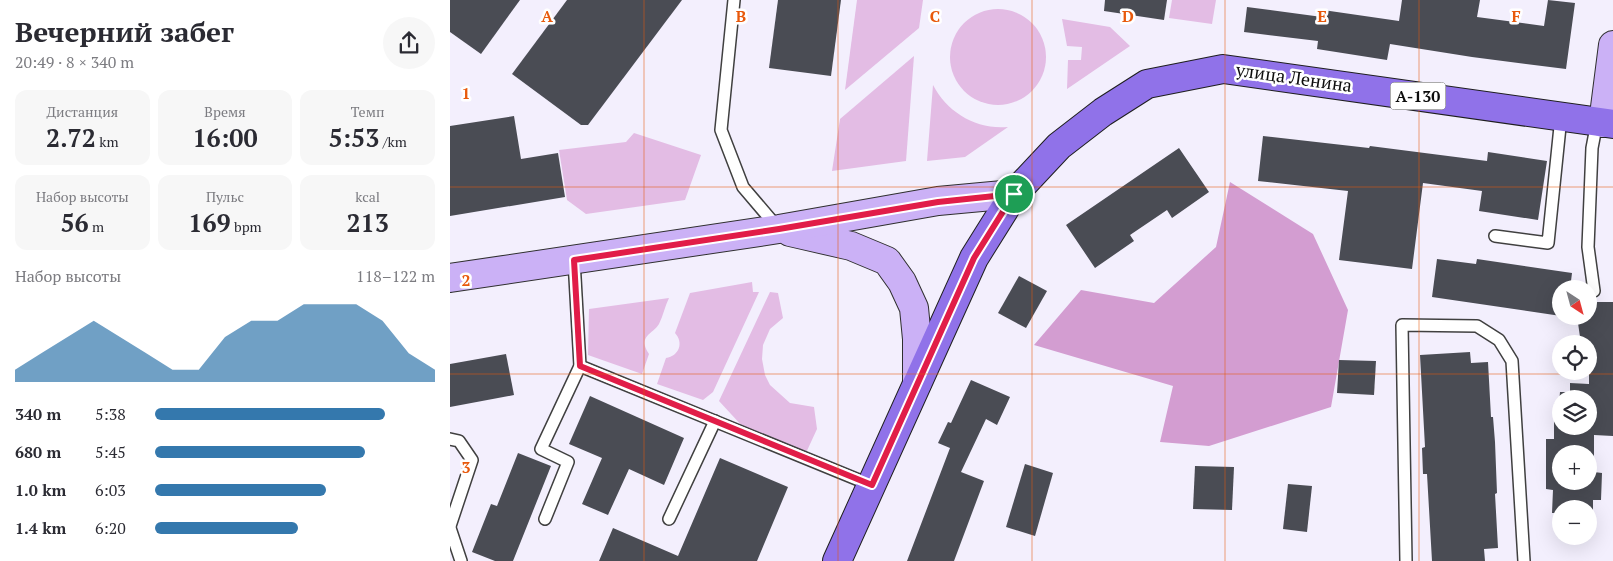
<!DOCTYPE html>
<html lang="ru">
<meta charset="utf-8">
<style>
:root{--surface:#fff;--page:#f7f7f7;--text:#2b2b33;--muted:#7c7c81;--accent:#3478ad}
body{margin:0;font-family:"PT Serif",serif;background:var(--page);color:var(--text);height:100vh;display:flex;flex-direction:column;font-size:19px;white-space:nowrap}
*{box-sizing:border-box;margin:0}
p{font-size:16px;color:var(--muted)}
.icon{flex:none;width:28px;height:28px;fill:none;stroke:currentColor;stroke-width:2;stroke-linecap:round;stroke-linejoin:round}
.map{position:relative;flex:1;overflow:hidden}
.drawer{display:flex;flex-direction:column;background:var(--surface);width:450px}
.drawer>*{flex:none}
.needle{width:32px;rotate:144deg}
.buttons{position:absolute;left:1102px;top:280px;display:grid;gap:10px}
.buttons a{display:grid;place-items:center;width:45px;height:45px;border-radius:50%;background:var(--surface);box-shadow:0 5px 20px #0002;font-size:25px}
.pin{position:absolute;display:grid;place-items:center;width:42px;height:42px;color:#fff;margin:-21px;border:2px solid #fff;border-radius:50%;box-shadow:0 1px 5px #0007}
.round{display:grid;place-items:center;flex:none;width:52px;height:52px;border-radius:26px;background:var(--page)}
.overview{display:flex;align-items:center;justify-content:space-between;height:85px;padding:0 15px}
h1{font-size:28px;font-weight:600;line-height:38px}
.figures{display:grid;grid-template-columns:repeat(3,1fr);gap:8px;height:85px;padding:5px 15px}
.figures div{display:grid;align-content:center;border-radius:12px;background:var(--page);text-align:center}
.figures b{font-size:25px;font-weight:600}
.figures small{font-size:14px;font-weight:400}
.figures p{font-size:14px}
.chart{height:140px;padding:10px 15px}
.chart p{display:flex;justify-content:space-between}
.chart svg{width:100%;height:90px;margin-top:5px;fill:var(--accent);opacity:.7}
ul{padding:0 15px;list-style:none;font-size:16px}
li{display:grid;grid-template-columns:80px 60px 1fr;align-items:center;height:38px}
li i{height:12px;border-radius:6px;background:var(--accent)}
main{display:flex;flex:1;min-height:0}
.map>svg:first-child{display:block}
.green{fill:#e3bce4}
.forest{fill:#d39dd1}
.building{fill:#4a4c54;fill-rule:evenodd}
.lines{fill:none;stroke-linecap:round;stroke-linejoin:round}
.lane-casing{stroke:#404040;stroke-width:14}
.secondary-casing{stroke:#2f2f2f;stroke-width:30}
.primary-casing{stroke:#1e1e1e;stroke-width:30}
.lane{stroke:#fff;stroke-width:11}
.secondary{stroke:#cbb1f6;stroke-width:28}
.primary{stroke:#9072e9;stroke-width:28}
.route-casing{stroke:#fff;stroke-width:10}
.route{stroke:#e11d48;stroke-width:6}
.grid{fill:none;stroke:#e8590c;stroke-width:1;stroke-opacity:0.55}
.labels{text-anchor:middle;stroke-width:5;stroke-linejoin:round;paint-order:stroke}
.shield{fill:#fff;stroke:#565656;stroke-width:1}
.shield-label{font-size:16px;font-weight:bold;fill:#0d0d0d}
.street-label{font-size:18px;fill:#0d0d0d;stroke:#fff}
.grid-label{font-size:16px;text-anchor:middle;font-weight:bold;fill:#e8590c;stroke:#fff;stroke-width:5;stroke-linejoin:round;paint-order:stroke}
</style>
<main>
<section class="drawer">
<div class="overview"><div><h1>Вечерний забег</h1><p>20:49 · 8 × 340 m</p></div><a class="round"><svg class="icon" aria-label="share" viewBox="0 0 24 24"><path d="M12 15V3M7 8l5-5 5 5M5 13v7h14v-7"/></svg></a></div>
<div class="figures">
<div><p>Дистанция</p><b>2.72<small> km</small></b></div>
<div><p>Время</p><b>16:00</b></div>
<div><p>Темп</p><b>5:53<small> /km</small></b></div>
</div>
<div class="figures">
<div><p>Набор высоты</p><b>56<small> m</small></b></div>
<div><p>Пульс</p><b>169<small> bpm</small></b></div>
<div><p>kcal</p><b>213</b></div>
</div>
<div class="chart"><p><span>Набор высоты</span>118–122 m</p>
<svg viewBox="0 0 160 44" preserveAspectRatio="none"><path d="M0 44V38L10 30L20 22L30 14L40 22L50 30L60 38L70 38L80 22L90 14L100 14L110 6L120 6L130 6L140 14L150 30L160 38V44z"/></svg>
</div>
<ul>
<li><b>340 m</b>5:38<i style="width:82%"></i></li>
<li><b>680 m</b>5:45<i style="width:75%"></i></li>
<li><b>1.0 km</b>6:03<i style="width:61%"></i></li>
<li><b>1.4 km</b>6:20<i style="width:51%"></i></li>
</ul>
</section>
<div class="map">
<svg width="1163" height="561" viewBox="0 0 1163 561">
<rect width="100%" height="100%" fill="#f3effd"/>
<g class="green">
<path d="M 407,0 L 473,0 L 469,28 L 395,90 Z"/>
<path d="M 722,0 L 766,0 L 762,24 L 719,18 Z"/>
<circle cx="548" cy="57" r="48"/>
<path d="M 612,19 L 660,27 L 680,46 L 617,89 L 618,60 L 631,60 L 632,47 L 617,46 Z"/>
<path d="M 464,56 L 456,161 L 382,171 L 390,119 Z"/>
<path d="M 483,85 C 497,112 526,130 558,127 L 515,157 L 477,161 Z"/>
<path d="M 184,133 L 251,155 L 235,200 L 136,214 L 117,200 L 109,150 L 176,142 Z"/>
<path d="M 302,282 L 303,292 L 309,292 L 263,392 L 253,400 L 207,384 L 216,358 C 229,356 234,343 225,333 L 240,293 Z"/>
<path d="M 320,292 L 328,293 L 333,318 L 320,329 L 313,345 L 312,359 L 315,375 L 320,385 L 340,403 L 364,407 L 367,429 L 355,455 L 293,427 L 269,401 Z"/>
<path d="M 219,298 C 215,306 213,316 209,324 C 203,334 187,336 199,354 L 192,374 L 138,355 L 139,309 Z"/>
</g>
<path class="forest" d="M 780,182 L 863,234 L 898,310 L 881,407 L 759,446 L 710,442 L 723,386 L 584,345 L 631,290 L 704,303 L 766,247 Z"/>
<g class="building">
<path d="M 0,0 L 70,0 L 31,54 L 0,32 Z"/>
<path d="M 117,0 L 232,0 L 138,125 L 131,125 L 62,74 Z"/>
<path d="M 328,0 L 391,0 L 381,76 L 319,68 Z"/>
<path d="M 655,0 L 717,0 L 714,20 L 654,11 Z"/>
<path d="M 952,0 L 1030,0 L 1027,17 L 1094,26 L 1098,0 L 1125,3 L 1116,69 L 1022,57 L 940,44 L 937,60 L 867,49 L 868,41 L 794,32 L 797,7 L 872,17 L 873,10 L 949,21 Z"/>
<path d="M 64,116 L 71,159 L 108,153 L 115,197 L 0,216 L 0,126 Z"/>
<path d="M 813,136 L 919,148 L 920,146 L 1037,161 L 1038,152 L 1097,161 L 1088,220 L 1029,211 L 1032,191 L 973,183 L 962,269 L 889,260 L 898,191 L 808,181 Z"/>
<path d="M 729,148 L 759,192 L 722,218 L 717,210 L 680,235 L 684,241 L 645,268 L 616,225 Z"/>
<path d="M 987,259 L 1026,264 L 1027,259 L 1122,273 L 1120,289 L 1111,289 L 1111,316 L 982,297 Z"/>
<path d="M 569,276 L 597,291 L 576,328 L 548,313 Z"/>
<path d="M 1139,302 L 1163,302 L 1163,436 L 1144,435 L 1144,472 L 1152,473 L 1151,500 L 1143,500 L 1143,514 L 1139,513 L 1139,509 L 1111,509 L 1111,513 L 1102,513 L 1103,490 L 1096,489 L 1096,439 L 1104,439 L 1104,403 L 1109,403 L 1110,392 L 1120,392 L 1120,383 L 1139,384 L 1139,344 L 1131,344 L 1127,316 L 1139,316 ZM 1111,399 L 1139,399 L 1139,426 L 1111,426 ZM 1111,454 L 1139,454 L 1139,481 L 1111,481 Z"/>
<path d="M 1020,352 L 1021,363 L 1038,362 L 1041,417 L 1043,417 L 1045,442 L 1047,493 L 1045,494 L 1048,548 L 1034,549 L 1035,561 L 982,561 L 977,474 L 973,474 L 972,448 L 975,447 L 970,355 Z"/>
<path d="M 56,354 L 64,395 L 0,407 L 0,364 Z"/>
<path d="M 889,360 L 926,361 L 924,395 L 887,393 Z"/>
<path d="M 521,380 L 560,397 L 547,425 L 536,419 L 511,472 L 534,481 L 504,561 L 457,561 L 500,448 L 488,443 L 498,422 L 501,423 Z"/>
<path d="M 140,396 L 234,438 L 214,485 L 179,469 L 158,515 L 132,504 L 152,458 L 119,444 Z"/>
<path d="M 68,453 L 101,466 L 63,561 L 45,561 L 22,552 L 41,504 L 47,506 Z"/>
<path d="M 270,458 L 338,487 L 307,561 L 149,561 L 163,528 L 228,556 Z"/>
<path d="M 575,464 L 603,473 L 585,536 L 556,527 Z"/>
<path d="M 745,466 L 784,467 L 782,510 L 743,509 Z"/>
<path d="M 838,484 L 862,486 L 857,532 L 833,529 Z"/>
</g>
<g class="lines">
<g class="lane-casing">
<g id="lane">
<path d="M 284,0 L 271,130 L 293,187 L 328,228"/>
<path d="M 1045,236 L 1098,243 L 1111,117"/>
<path d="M 124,260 L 130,366 L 421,485"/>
<path d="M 1144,291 L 1138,247 L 1142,148 L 1147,122"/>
<path d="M 0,439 L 9,441 L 22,460 L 0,526"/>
<path d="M 95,519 L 118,462 L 91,449 L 130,366"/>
<path d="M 219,519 L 265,421"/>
<path d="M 0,528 L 11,561"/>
<path d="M 956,561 L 952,325 L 1027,326 L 1049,340 L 1062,361 L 1074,561"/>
</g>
</g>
<g class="secondary-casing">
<g id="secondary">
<path d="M 1153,123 L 1163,45"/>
<path d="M 340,232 L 401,246 L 437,261 L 452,282 L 464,308 L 467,339 L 467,383"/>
<path d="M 0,278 L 329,229 L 488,201 L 564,194"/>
</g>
</g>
<g class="primary-casing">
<path id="primary" d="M 387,561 L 524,258 L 564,194 L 609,146 L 653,112 L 697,84 L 773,69 L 1163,124"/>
</g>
<use href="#lane" class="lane"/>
<use href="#secondary" class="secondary"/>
<use href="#primary" class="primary"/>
</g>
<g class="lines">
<g class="route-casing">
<path id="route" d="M 564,194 L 524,258 L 422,485 L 130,366 L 124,260 L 329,229 L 488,202 Z"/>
</g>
<use href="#route" class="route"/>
</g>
<path class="grid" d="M 194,0 L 194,561M 388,0 L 388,561M 582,0 L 582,561M 775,0 L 775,561M 969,0 L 969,561M 0,187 L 1163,187M 0,374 L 1163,374"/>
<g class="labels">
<rect class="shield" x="940.5" y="82.5" width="55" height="27" rx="4"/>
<g class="shield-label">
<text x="968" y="102">А-130</text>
</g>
<g class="street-label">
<text transform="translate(844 78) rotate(8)" y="6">улица Ленина</text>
</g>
</g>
<g class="grid-label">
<text x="97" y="22">A</text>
<text x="291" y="22">B</text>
<text x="485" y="22">C</text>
<text x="678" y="22">D</text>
<text x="872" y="22">E</text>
<text x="1066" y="22">F</text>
<text x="16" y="99">1</text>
<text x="16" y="286">2</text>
<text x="16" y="473">3</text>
</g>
</svg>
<div class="buttons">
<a><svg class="needle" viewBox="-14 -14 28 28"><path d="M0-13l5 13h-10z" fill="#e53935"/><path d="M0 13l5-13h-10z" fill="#7c7c81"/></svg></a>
<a><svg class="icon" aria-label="locate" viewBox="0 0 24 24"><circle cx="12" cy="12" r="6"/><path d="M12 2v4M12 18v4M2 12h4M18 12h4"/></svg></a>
<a><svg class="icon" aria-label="layers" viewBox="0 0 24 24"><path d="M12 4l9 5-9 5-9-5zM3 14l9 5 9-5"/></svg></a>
<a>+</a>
<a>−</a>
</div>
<div class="pin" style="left:564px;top:194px;background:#1e9e55"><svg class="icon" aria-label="arrive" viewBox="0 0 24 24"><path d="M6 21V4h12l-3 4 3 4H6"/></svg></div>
</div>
</main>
